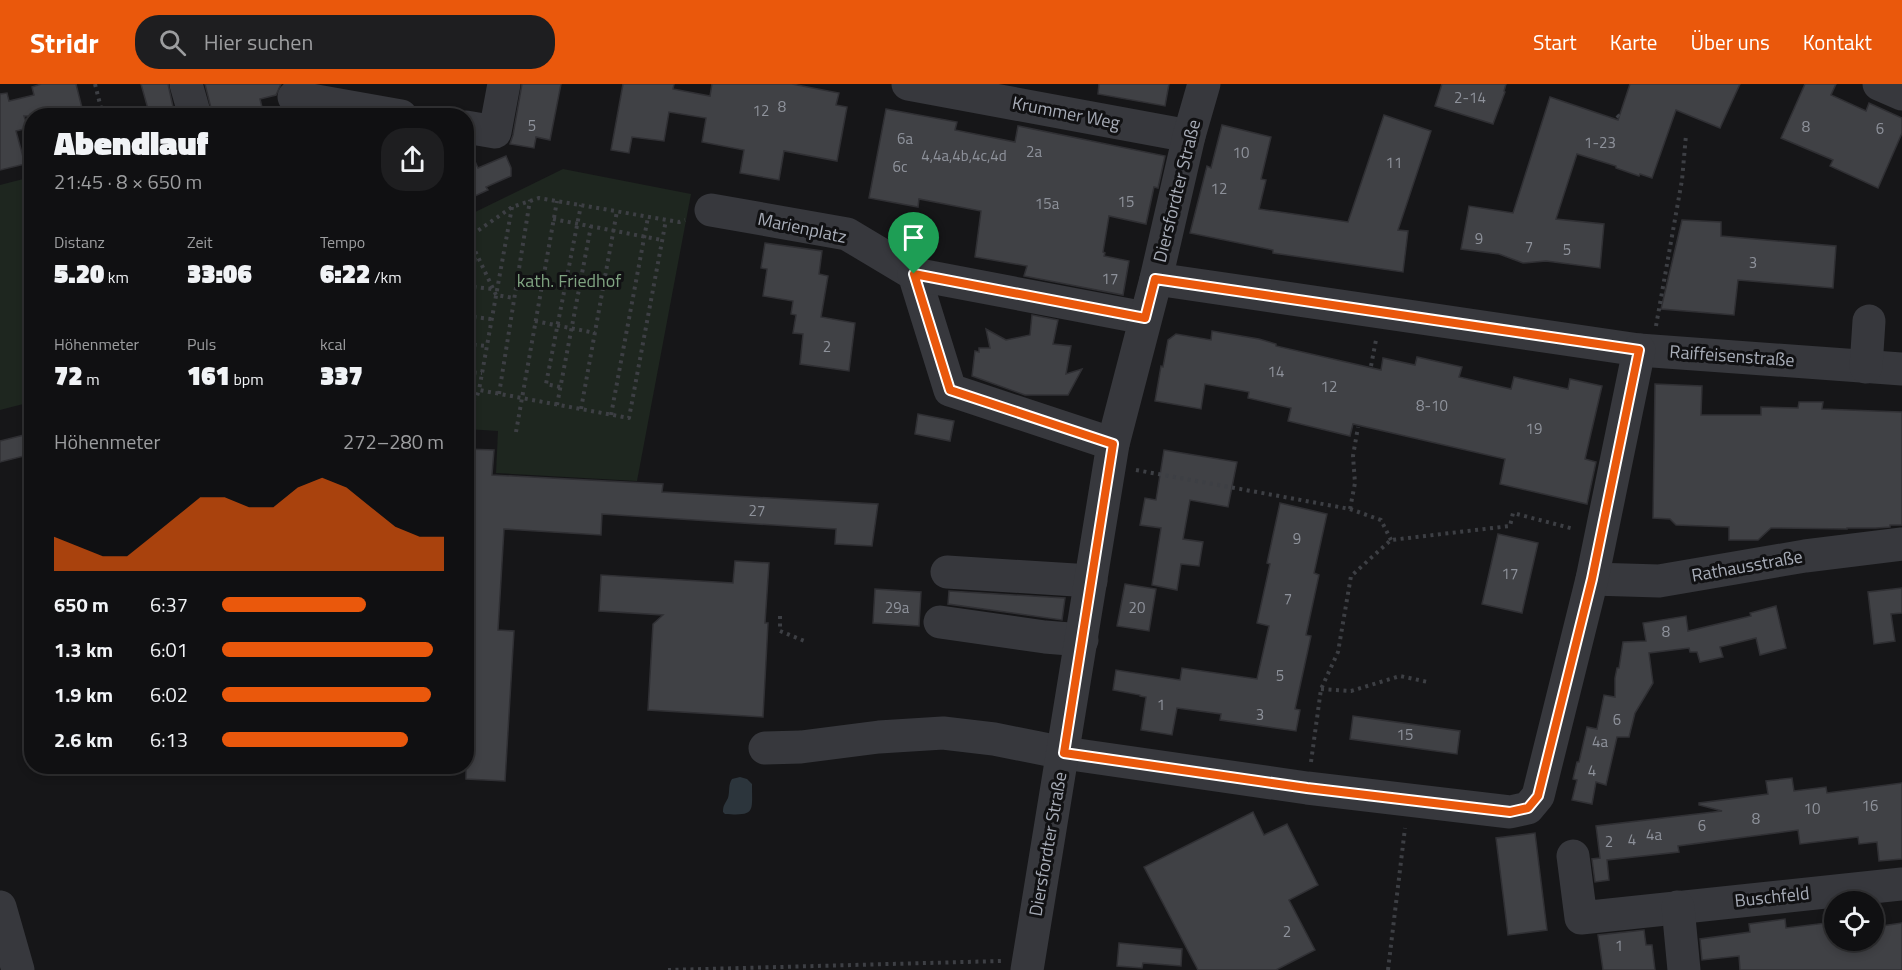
<!DOCTYPE html>
<html lang="de">
<meta charset="utf-8">
<style>
:root{--surface:#101012;--page:#1e1e20;--text:#f1f3f6;--muted:#9c9d9f;--line:#303032;--accent:#ea580c}
body{margin:0;font-family:"Titillium Web",sans-serif;background:var(--page);color:var(--text);height:100vh;display:flex;flex-direction:column;font-size:22px;white-space:nowrap}
*{box-sizing:border-box;margin:0}
p{font-size:20px;color:var(--muted)}
.icon{flex:none;width:33px;height:33px;fill:none;stroke:currentColor;stroke-width:2;stroke-linecap:round;stroke-linejoin:round}
.map{position:relative;flex:1;overflow:hidden}
.details{position:absolute;left:24px;top:24px;width:450px;height:666px;display:flex;flex-direction:column;background:var(--surface);border-radius:24px;box-shadow:0 3px 9px #0003,0 0 0 2px var(--line)}
.details>*{flex:none}
.controls{position:absolute;left:1824px;top:807px;display:grid;gap:12px}
.controls a{display:grid;place-items:center;width:60px;height:60px;border-radius:50%;background:var(--surface);box-shadow:0 3px 9px #0003,0 0 0 2px var(--line);font-size:30px}
.pin{position:absolute;display:grid;place-items:center;width:51px;height:51px;color:#fff;margin:-62px -26px;border-radius:50% 50% 50% 0;rotate:-45deg;box-shadow:0 0 6px #0007}
.pin .icon{rotate:45deg}
.round{display:grid;place-items:center;flex:none;width:63px;height:63px;border-radius:24px;background:var(--page)}
.head{display:flex;align-items:center;justify-content:space-between;height:102px;padding:0 30px}
h1{font-size:33px;font-weight:800;line-height:45px}
.stats{display:grid;grid-template-columns:repeat(3,1fr);gap:9px;height:102px;padding:6px 30px}
.stats div{display:grid;align-content:center}
.stats b{font-size:26px;font-weight:800}
.stats small{font-size:16px;font-weight:400}
.stats p{font-size:16px}
.chart{height:168px;padding:12px 30px}
.chart p{display:flex;justify-content:space-between}
.chart svg{width:100%;height:108px;margin-top:6px;fill:var(--accent);opacity:.7}
ul{padding:0 30px;list-style:none;font-size:20px}
li{display:grid;grid-template-columns:96px 72px 1fr;align-items:center;height:45px}
li i{height:15px;border-radius:8px;background:var(--accent)}
header{display:flex;align-items:center;gap:36px;box-sizing:border-box;height:84px;padding:0 30px;background:var(--accent);color:#fff}
header strong{font-size:28px}
nav{display:flex;gap:33px;margin-inline-start:auto;font-size:21px}
.search{width:420px;height:54px;background:var(--page);display:flex;align-items:center;gap:15px;box-sizing:border-box;padding:0 21px;border-radius:24px;color:var(--muted);font-size:22px}
.map>svg:first-child{display:block}
.green{fill:#1e261f}
.water{fill:#2c353c}
.building{fill:#404145;stroke:#303034;stroke-width:1.5}
.lines{fill:none;stroke-linecap:round;stroke-linejoin:round}
.path{stroke:#3d3f44;stroke-width:4;stroke-dasharray:3 4.5;stroke-linecap:butt}
.minor{stroke:#37383d;stroke-width:33}
.route-casing{stroke:#fff;stroke-width:12}
.route{stroke:#ea580c;stroke-width:8}
.labels{text-anchor:middle;stroke-width:6;stroke-linejoin:round;paint-order:stroke}
.number-label{font-size:15px;fill:#8e929b}
.street-label{font-size:18px;fill:#a8adb8;stroke:#111113}
.park-label{font-size:18px;fill:#7fa381;stroke:#111113}
</style>
<header>
<strong>Stridr</strong>
<div class="search"><svg class="icon" aria-label="search" viewBox="0 0 24 24"><circle cx="10" cy="10" r="6"/><path d="M15 15l6 6"/></svg>Hier suchen</div>
<nav><a>Start</a><a>Karte</a><a>Über uns</a><a>Kontakt</a></nav>
</header>
<div class="map">
<svg width="1902" height="886" viewBox="0 0 1902 886">
<rect width="100%" height="100%" fill="#161618"/>
<g class="green">
<path d="M 563,85 L 691,110 L 637,397 L 496,389 L 498,347 L 467,345 L 467,132 Z"/>
<path d="M 31,93 L 31,318 L 0,326 L 0,101 Z"/>
</g>
<path class="water" d="M 740,693 L 747,695 L 752,700 C 752,728 756,732 725,730 L 723,728 C 723,721 725,720 728,714 C 730,707 728,701 732,695 Z"/>
<g class="building">
<path d="M 41,0 L 76,0 L 84,32 L 24,32 L 28,44 L 16,47 L 25,80 L 0,86 L 0,10 L 7,9 L 9,17 L 34,11 L 32,3 Z"/>
<path d="M 141,0 L 168,0 L 175,32 L 150,32 Z"/>
<path d="M 205,0 L 281,0 L 276,11 L 260,15 L 264,32 L 213,32 Z"/>
<path d="M 522,0 L 561,0 L 550,56 L 536,53 L 534,64 L 510,60 L 513,51 Z"/>
<path d="M 623,0 L 674,0 L 673,5 L 710,12 L 712,0 L 792,0 L 839,9 L 836,21 L 847,23 L 837,77 L 784,67 L 779,96 L 740,89 L 744,66 L 702,58 L 706,34 L 669,28 L 664,57 L 632,53 L 629,69 L 611,66 Z"/>
<path d="M 1099,0 L 1169,0 L 1165,22 L 1098,10 Z"/>
<path d="M 1442,0 L 1506,0 L 1504,7 L 1505,8 L 1493,40 L 1435,22 Z"/>
<path d="M 1630,0 L 1740,0 L 1720,44 L 1676,26 L 1652,94 L 1640,90 L 1639,92 L 1616,84 L 1616,82 L 1577,70 L 1556,135 L 1604,140 L 1600,184 L 1546,177 L 1523,179 L 1499,170 L 1461,165 L 1469,122 L 1513,129 L 1550,13 L 1618,36 Z"/>
<path d="M 1805,0 L 1836,0 L 1831,11 L 1866,27 L 1869,19 L 1902,34 L 1902,49 L 1878,104 L 1830,82 L 1833,76 L 1781,54 Z"/>
<path d="M 886,25 L 957,38 L 955,46 L 1015,58 L 1018,42 L 1165,72 L 1158,104 L 1154,103 L 1146,140 L 1109,132 L 1103,168 L 1105,169 L 1104,172 L 1129,177 L 1123,211 L 1024,192 L 1027,182 L 975,173 L 981,127 L 919,115 L 918,123 L 869,114 Z"/>
<path d="M 1384,31 L 1431,47 L 1398,146 L 1408,147 L 1403,188 L 1273,169 L 1273,166 L 1190,149 L 1207,82 L 1211,84 L 1222,41 L 1271,53 L 1261,95 L 1266,96 L 1259,125 L 1348,138 Z"/>
<path d="M 466,62 L 468,62 L 478,84 L 506,72 L 511,84 L 511,92 L 486,103 L 488,106 L 466,116 Z"/>
<path d="M 1682,136 L 1721,138 L 1721,152 L 1836,162 L 1833,204 L 1738,196 L 1734,231 L 1661,225 Z"/>
<path d="M 765,159 L 822,167 L 819,190 L 828,192 L 821,233 L 855,239 L 849,287 L 800,280 L 803,250 L 793,249 L 796,231 L 791,230 L 793,217 L 763,212 L 767,185 L 761,184 Z"/>
<path d="M 1032,231 L 1058,236 L 1053,260 L 1071,262 L 1066,290 L 1082,285 L 1068,311 L 1025,311 L 972,292 L 975,267 L 979,268 L 979,264 L 990,264 L 986,245 L 1006,256 L 1030,251 Z"/>
<path d="M 1212,247 L 1259,255 L 1276,260 L 1276,262 L 1381,286 L 1383,274 L 1415,281 L 1417,273 L 1462,283 L 1459,293 L 1511,305 L 1514,293 L 1568,305 L 1570,295 L 1602,302 L 1585,375 L 1596,378 L 1587,420 L 1500,400 L 1505,375 L 1353,340 L 1350,352 L 1288,337 L 1291,324 L 1248,314 L 1249,308 L 1205,300 L 1201,325 L 1155,317 L 1161,282 L 1163,283 L 1168,256 L 1176,250 L 1211,256 Z"/>
<path d="M 1655,300 L 1702,302 L 1701,331 L 1761,331 L 1761,323 L 1798,324 L 1799,318 L 1823,318 L 1822,325 L 1902,328 L 1902,441 L 1890,441 L 1890,443 L 1876,444 L 1847,444 L 1847,445 L 1771,444 L 1758,456 L 1729,456 L 1729,443 L 1676,441 L 1670,435 L 1653,434 Z"/>
<path d="M 918,330 L 954,337 L 950,357 L 915,350 Z"/>
<path d="M 32,349 L 32,370 L 0,378 L 0,357 Z"/>
<path d="M 466,365 L 494,366 L 492,391 L 663,400 L 662,408 L 878,420 L 872,462 L 835,460 L 836,445 L 602,430 L 601,451 L 504,445 L 498,546 L 514,547 L 505,697 L 466,695 Z"/>
<path d="M 1164,366 L 1237,378 L 1228,423 L 1190,416 L 1183,455 L 1203,458 L 1199,482 L 1181,480 L 1177,506 L 1152,501 L 1161,444 L 1140,441 L 1145,414 L 1156,416 Z"/>
<path d="M 1280,419 L 1327,430 L 1314,489 L 1319,491 L 1306,551 L 1311,552 L 1295,625 L 1300,626 L 1296,647 L 1220,636 L 1221,630 L 1177,624 L 1172,651 L 1141,646 L 1146,613 L 1140,612 L 1140,611 L 1113,606 L 1116,586 L 1180,596 L 1182,584 L 1257,595 L 1269,542 L 1257,539 L 1270,480 L 1267,479 Z"/>
<path d="M 1498,450 L 1538,459 L 1522,529 L 1482,520 Z"/>
<path d="M 735,477 L 769,479 L 765,539 L 768,539 L 763,633 L 648,626 L 653,540 L 663,531 L 599,527 L 601,491 L 733,499 Z"/>
<path d="M 1125,500 L 1156,505 L 1149,547 L 1117,542 Z"/>
<path d="M 1902,504 L 1902,529 L 1891,530 L 1895,557 L 1874,560 L 1868,508 Z"/>
<path d="M 875,505 L 921,508 L 919,542 L 873,539 Z"/>
<path d="M 949,507 L 1065,514 L 1062,536 L 948,520 Z"/>
<path d="M 1776,522 L 1786,564 L 1760,571 L 1756,554 L 1720,563 L 1723,573 L 1700,578 L 1697,568 L 1690,568 L 1689,564 L 1649,569 L 1653,599 L 1635,629 L 1629,653 L 1617,653 L 1606,701 L 1596,698 L 1592,720 L 1572,716 L 1577,696 L 1573,695 L 1577,678 L 1579,678 L 1587,643 L 1597,645 L 1604,611 L 1615,613 L 1615,594 L 1617,584 L 1619,584 L 1623,558 L 1646,557 L 1643,539 L 1686,532 L 1688,547 L 1751,532 L 1750,529 Z"/>
<path d="M 1353,632 L 1460,647 L 1457,670 L 1350,655 Z"/>
<path d="M 1792,694 L 1794,707 L 1826,703 L 1827,709 L 1902,699 L 1902,775 L 1879,777 L 1877,758 L 1859,760 L 1858,753 L 1800,760 L 1798,746 L 1678,762 L 1679,768 L 1607,776 L 1609,796 L 1595,798 L 1592,775 L 1600,774 L 1596,742 L 1722,727 L 1699,721 L 1699,719 L 1768,710 L 1766,697 Z"/>
<path d="M 1253,728 L 1264,751 L 1287,740 L 1318,801 L 1289,816 L 1315,866 L 1276,886 L 1198,886 L 1144,783 Z"/>
<path d="M 1535,749 L 1547,846 L 1508,851 L 1496,754 Z"/>
<path d="M 1785,835 L 1786,844 L 1834,838 L 1834,856 L 1877,856 L 1875,843 L 1902,839 L 1902,886 L 1740,886 L 1739,872 L 1702,876 L 1700,855 L 1750,848 L 1749,840 Z"/>
<path d="M 1644,846 L 1646,861 L 1652,861 L 1655,886 L 1603,886 L 1598,851 Z"/>
<path d="M 1119,859 L 1182,865 L 1181,882 L 1143,879 L 1142,884 L 1117,882 Z"/>
</g>
<g class="lines">
<g class="path">
<path d="M 95,0 L 103,32"/>
<path d="M 1617,31 L 1619,33"/>
<path d="M 512,123 L 479,306 L 629,334 L 666,136"/>
<path d="M 553,135 L 662,156"/>
<path d="M 469,154 L 496,211 L 514,214"/>
<path d="M 466,155 L 512,123 L 539,114 L 679,138 L 685,136"/>
<path d="M 466,175 L 479,176"/>
<path d="M 466,202 L 492,205"/>
<path d="M 466,232 L 491,235"/>
<path d="M 535,237 L 595,249"/>
<path d="M 1656,242 L 1682,96 L 1686,51"/>
<path d="M 466,260 L 487,262"/>
<path d="M 1371,282 L 1376,256"/>
<path d="M 466,288 L 482,289"/>
<path d="M 560,303 L 546,300 L 581,121"/>
<path d="M 499,310 L 530,116"/>
<path d="M 466,320 L 476,315 L 479,306"/>
<path d="M 557,321 L 591,142"/>
<path d="M 581,325 L 617,127"/>
<path d="M 611,331 L 648,133"/>
<path d="M 516,348 L 557,117"/>
<path d="M 1136,386 L 1350,425 L 1381,436 L 1391,456"/>
<path d="M 1350,425 L 1355,399 L 1353,372 L 1358,343"/>
<path d="M 780,532 L 780,547 L 807,558"/>
<path d="M 1321,605 L 1351,607 L 1400,592 L 1428,598"/>
<path d="M 1311,678 L 1321,605 L 1338,568 L 1351,492 L 1391,456 L 1510,442 L 1513,429 L 1574,445"/>
<path d="M 668,886 L 1001,877"/>
<path d="M 1388,886 L 1405,744"/>
</g>
<g class="minor">
<path d="M 186,0 L 195,32"/>
<path d="M 908,0 L 1189,52"/>
<path d="M 1879,0 L 1902,10"/>
<path d="M 294,13 L 401,32"/>
<path d="M 466,43 L 495,48 L 504,0"/>
<path d="M 711,126 L 847,150 L 914,190 L 950,306 L 1113,360"/>
<path d="M 914,190 L 1145,234"/>
<path d="M 1156,195 L 1639,266 L 1902,285"/>
<path d="M 1866,283 L 1869,237"/>
<path d="M 947,488 L 1091,497"/>
<path d="M 1592,495 L 1659,497 L 1805,472 L 1902,460"/>
<path d="M 940,538 L 1045,553 L 1082,556"/>
<path d="M 765,664 L 801,663 L 879,653 L 943,649 L 994,655 L 1064,669 L 1307,704 L 1510,728 L 1528,724 L 1538,712 L 1592,495 L 1639,266"/>
<path d="M 1573,772 L 1581,834 L 1902,800"/>
<path d="M 0,823 L 18,886"/>
<path d="M 1678,823 L 1684,886"/>
<path d="M 1027,886 L 1113,360 L 1156,195 L 1189,52 L 1204,0"/>
</g>
</g>
<g class="lines">
<g class="route-casing">
<path id="route" d="M 914,190 L 1145,234 L 1155,195 L 1639,266 L 1592,495 L 1538,712 L 1528,724 L 1510,728 L 1307,704 L 1064,669 L 1113,360 L 950,306 Z"/>
</g>
<use href="#route" class="route"/>
</g>
<g class="labels">
<g class="number-label">
<text x="1470" y="19">2-14</text>
<text x="782" y="28">8</text>
<text x="761" y="32">12</text>
<text x="532" y="47">5</text>
<text x="1806" y="48">8</text>
<text x="1880" y="50">6</text>
<text x="905" y="60">6a</text>
<text x="1600" y="64">1-23</text>
<text x="1034" y="73">2a</text>
<text x="1241" y="74">10</text>
<text x="964" y="77">4,4a,4b,4c,4d</text>
<text x="1394" y="84">11</text>
<text x="900" y="88">6c</text>
<text x="1219" y="110">12</text>
<text x="1126" y="123">15</text>
<text x="1047" y="125">15a</text>
<text x="1479" y="160">9</text>
<text x="1529" y="168">7</text>
<text x="1567" y="171">5</text>
<text x="1753" y="184">3</text>
<text x="1110" y="200">17</text>
<text x="827" y="268">2</text>
<text x="1276" y="293">14</text>
<text x="1329" y="308">12</text>
<text x="1432" y="327">8-10</text>
<text x="1534" y="350">19</text>
<text x="757" y="432">27</text>
<text x="1297" y="460">9</text>
<text x="1510" y="495">17</text>
<text x="1288" y="520">7</text>
<text x="897" y="529">29a</text>
<text x="1137" y="529">20</text>
<text x="1666" y="553">8</text>
<text x="1280" y="597">5</text>
<text x="1161" y="626">1</text>
<text x="1260" y="636">3</text>
<text x="1617" y="641">6</text>
<text x="1405" y="656">15</text>
<text x="1600" y="663">4a</text>
<text x="1592" y="692">4</text>
<text x="1870" y="727">16</text>
<text x="1812" y="730">10</text>
<text x="1756" y="740">8</text>
<text x="1702" y="747">6</text>
<text x="1654" y="756">4a</text>
<text x="1632" y="761">4</text>
<text x="1609" y="763">2</text>
<text x="1287" y="853">2</text>
<text x="1619" y="867">1</text>
</g>
<g class="street-label">
<text transform="translate(1066 29) rotate(11)" y="6">Krummer Weg</text>
<text transform="translate(1177 107) rotate(-76)" y="6">Diersfordter Straße</text>
<text transform="translate(802 144) rotate(12)" y="6">Marienplatz</text>
<text transform="translate(1732 272) rotate(4)" y="6">Raiffeisenstraße</text>
<text transform="translate(1747 482) rotate(-10)" y="6">Rathausstraße</text>
<text transform="translate(1048 760) rotate(-80)" y="6">Diersfordter Straße</text>
<text transform="translate(1772 813) rotate(-6)" y="6">Buschfeld</text>
</g>
<g class="park-label">
<text x="569" y="203">kath. Friedhof</text>
</g>
</g>
</svg>
<div class="controls">
<a><svg class="icon" aria-label="locate" viewBox="0 0 24 24"><circle cx="12" cy="12" r="6"/><path d="M12 2v4M12 18v4M2 12h4M18 12h4"/></svg></a>
</div>
<div class="pin" style="left:914px;top:190px;background:#1e9e55"><svg class="icon" aria-label="arrive" viewBox="0 0 24 24"><path d="M6 21V4h12l-3 4 3 4H6"/></svg></div>
<section class="details">
<div class="head"><div><h1>Abendlauf</h1><p>21:45 · 8 × 650 m</p></div><a class="round"><svg class="icon" aria-label="share" viewBox="0 0 24 24"><path d="M12 15V3M7 8l5-5 5 5M5 13v7h14v-7"/></svg></a></div>
<div class="stats">
<div><p>Distanz</p><b>5.20<small> km</small></b></div>
<div><p>Zeit</p><b>33:06</b></div>
<div><p>Tempo</p><b>6:22<small> /km</small></b></div>
</div>
<div class="stats">
<div><p>Höhenmeter</p><b>72<small> m</small></b></div>
<div><p>Puls</p><b>161<small> bpm</small></b></div>
<div><p>kcal</p><b>337</b></div>
</div>
<div class="chart"><p><span>Höhenmeter</span>272–280 m</p>
<svg viewBox="0 0 160 44" preserveAspectRatio="none"><path d="M0 44V30L10 34L20 38L30 38L40 30L50 22L60 14L70 14L80 18L90 18L100 10L110 6L120 10L130 18L140 26L150 30L160 30V44z"/></svg>
</div>
<ul>
<li><b>650 m</b>6:37<i style="width:65%"></i></li>
<li><b>1.3 km</b>6:01<i style="width:95%"></i></li>
<li><b>1.9 km</b>6:02<i style="width:94%"></i></li>
<li><b>2.6 km</b>6:13<i style="width:84%"></i></li>
</ul>
</section>
</div>
